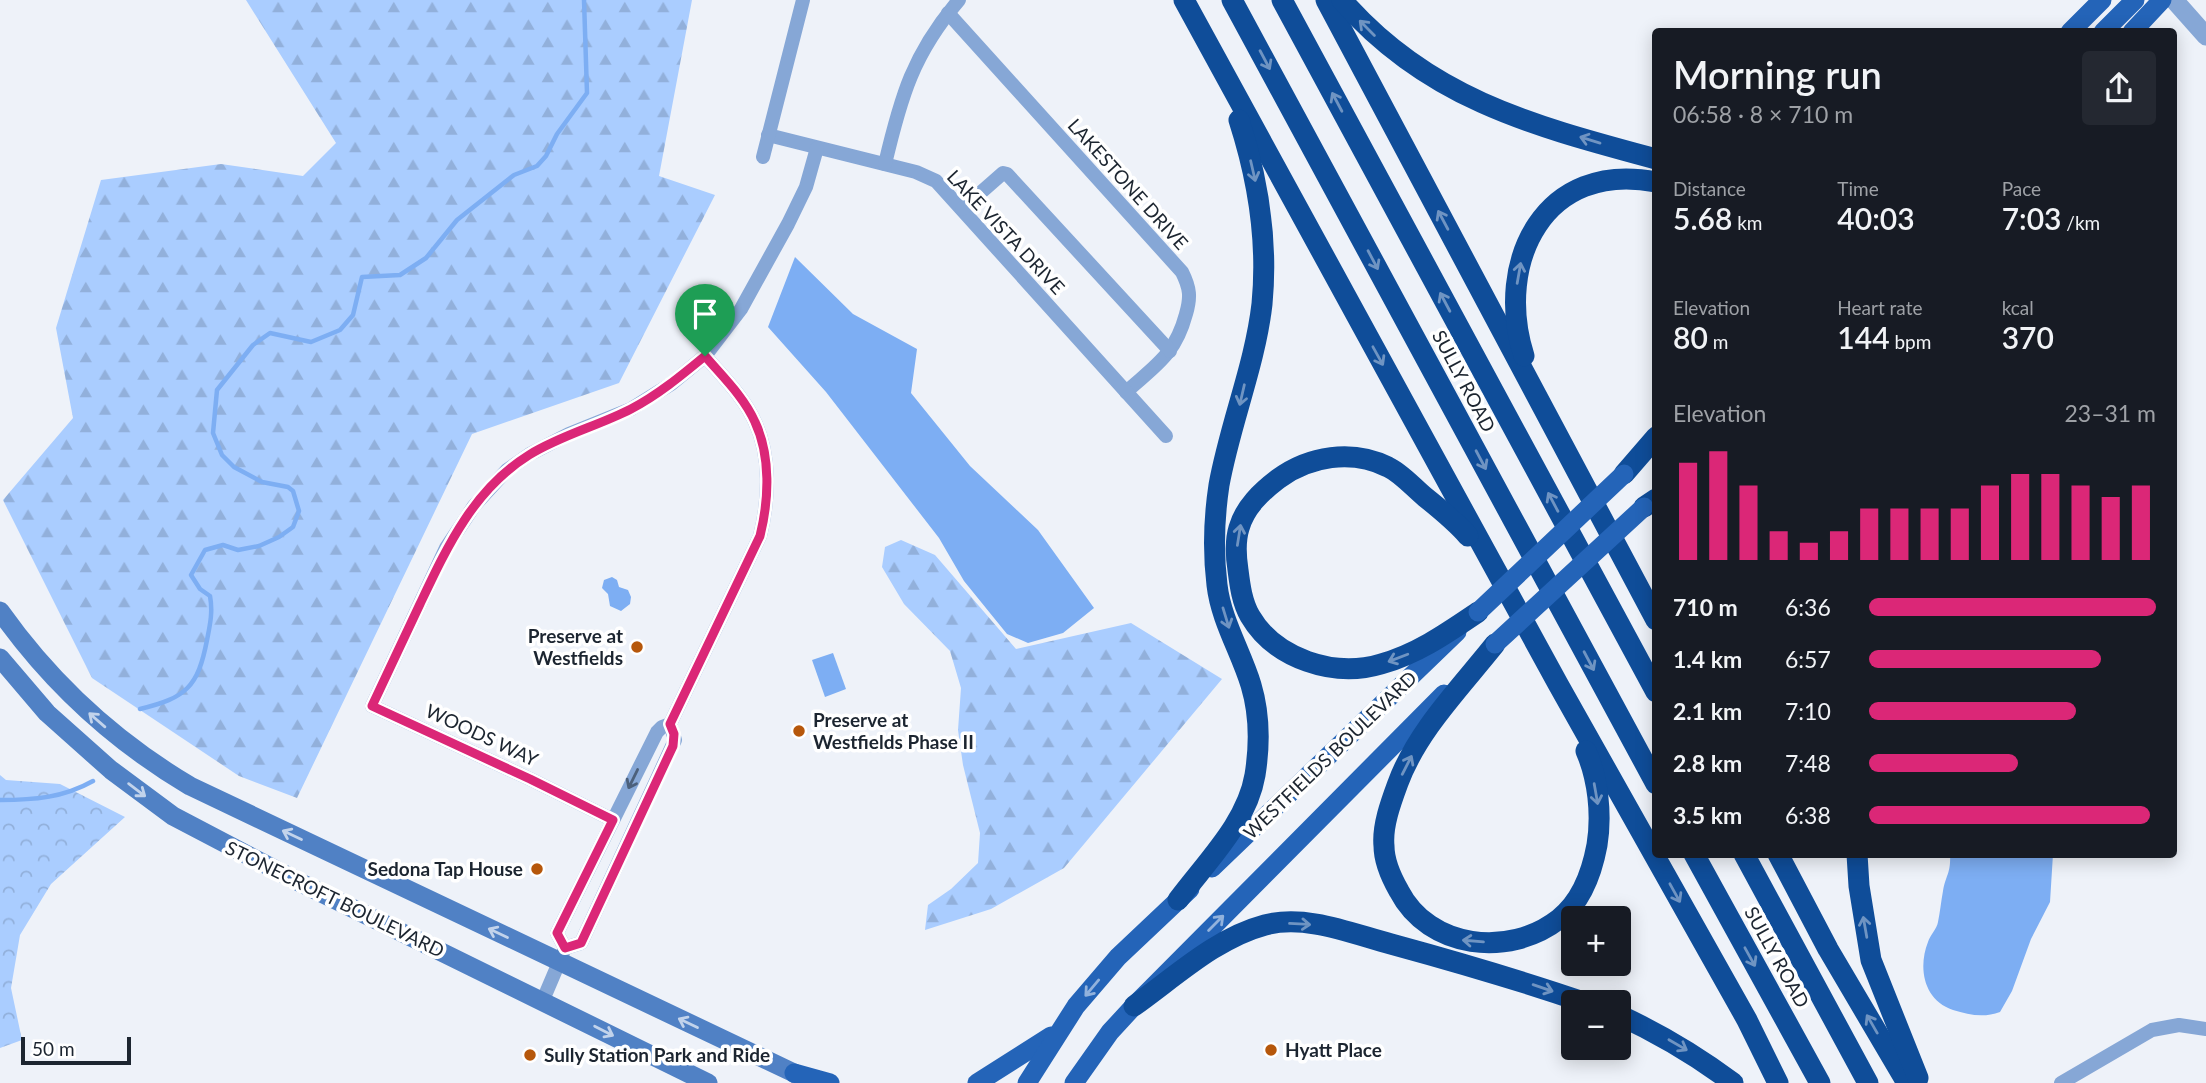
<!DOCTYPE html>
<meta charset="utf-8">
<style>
:root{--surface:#171b24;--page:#242831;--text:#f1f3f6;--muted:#9ea1a6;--accent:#db2777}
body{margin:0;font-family:Lato,sans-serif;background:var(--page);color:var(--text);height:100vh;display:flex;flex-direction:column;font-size:26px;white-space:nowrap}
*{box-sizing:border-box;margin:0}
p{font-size:23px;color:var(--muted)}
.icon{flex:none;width:38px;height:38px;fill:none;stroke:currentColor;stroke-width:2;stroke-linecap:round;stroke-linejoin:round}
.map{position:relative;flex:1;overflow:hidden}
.panel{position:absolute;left:1652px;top:28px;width:525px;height:830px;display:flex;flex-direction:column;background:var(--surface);border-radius:7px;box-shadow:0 4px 18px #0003}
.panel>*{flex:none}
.buttons{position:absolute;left:1561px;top:906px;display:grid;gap:14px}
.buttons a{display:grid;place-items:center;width:70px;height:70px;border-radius:7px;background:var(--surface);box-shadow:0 4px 18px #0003;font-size:35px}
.scale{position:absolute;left:21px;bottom:18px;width:110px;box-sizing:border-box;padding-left:7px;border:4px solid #1c2530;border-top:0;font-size:19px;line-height:24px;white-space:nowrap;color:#1c2530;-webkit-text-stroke:5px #fff;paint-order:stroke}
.pin{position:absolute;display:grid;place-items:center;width:60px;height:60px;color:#fff;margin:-72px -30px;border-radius:50% 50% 50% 0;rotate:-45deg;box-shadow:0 0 7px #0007}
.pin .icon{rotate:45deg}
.round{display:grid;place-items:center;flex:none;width:74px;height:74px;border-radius:7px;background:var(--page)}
.head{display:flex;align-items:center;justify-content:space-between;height:119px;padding:0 21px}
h1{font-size:38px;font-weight:600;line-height:52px}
.metrics{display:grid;grid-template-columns:repeat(3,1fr);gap:10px;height:119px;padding:7px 21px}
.metrics div{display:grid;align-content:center}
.metrics b{font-size:30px;font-weight:600}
.metrics small{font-size:19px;font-weight:400}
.metrics p{font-size:19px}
.chart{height:196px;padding:14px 21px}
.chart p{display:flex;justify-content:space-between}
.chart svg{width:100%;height:126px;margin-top:7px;stroke:var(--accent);stroke-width:6}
ul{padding:0 21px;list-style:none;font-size:23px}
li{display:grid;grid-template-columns:112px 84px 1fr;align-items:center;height:52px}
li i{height:18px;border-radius:9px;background:var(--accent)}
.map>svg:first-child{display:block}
.forest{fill:url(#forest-firs)}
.park{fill:url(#park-crowns)}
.water{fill:#7daef3}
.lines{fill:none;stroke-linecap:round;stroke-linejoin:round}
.stream{stroke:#7daef3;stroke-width:4.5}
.minor{stroke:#86a7d6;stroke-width:14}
.tertiary{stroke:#86a7d6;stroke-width:19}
.secondary{stroke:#5081c5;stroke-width:19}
.primary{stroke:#2464b8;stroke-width:19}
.motorway{stroke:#0f4d99;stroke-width:21}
.primary-bridge{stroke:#2464b8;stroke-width:19}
.oneway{stroke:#6f94c2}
.oneway2{stroke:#c2d3eb}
.oneway3{stroke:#4c607b}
.oneway4{stroke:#92b2dc}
.route-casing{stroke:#fff;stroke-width:14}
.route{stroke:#db2777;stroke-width:9}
.poi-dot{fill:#b6570b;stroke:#fff;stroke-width:2.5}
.labels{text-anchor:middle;stroke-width:7;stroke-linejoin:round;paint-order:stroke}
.street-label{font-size:19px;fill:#1c2530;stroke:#fff}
.poi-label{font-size:19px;font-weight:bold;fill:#1c2530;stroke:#fff;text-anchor:start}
</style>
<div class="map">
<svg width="2206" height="1083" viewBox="0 0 2206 1083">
<defs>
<pattern id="forest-firs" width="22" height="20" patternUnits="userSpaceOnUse" patternTransform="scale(1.75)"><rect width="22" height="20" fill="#aacdff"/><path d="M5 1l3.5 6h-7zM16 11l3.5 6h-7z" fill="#92b0db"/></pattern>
<pattern id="park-crowns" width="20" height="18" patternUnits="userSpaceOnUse" patternTransform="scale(1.75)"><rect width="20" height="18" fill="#aacdff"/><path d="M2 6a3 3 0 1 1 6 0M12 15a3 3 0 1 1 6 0" fill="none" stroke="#92b0db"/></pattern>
</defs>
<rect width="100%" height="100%" fill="#eef2f9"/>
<g class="forest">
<path d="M 246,0 L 692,0 L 659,176 L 715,195 L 619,383 L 472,434 L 297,798 L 239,776 L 92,678 L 3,500 L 73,418 L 56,328 L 101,180 L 221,164 L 303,176 L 336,143 Z"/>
<path d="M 901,540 L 935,555 L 1016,649 L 1131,623 L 1222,679 L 1064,868 L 991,909 L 925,930 L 928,905 L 951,889 L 978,863 L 980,833 L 963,765 L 958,730 L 961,688 L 950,651 L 904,604 L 882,567 L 885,547 Z"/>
</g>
<path class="park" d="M 0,775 L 6,780 L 60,784 L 125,817 L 51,884 L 20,935 L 11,988 L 22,1040 L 0,1048 Z"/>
<g class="water">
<path d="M 795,257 L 853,314 L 917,349 L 911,393 L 970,466 L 1038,530 L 1094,608 L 1063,633 L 1028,643 L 1007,634 L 964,581 L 939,538 L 826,392 L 768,327 Z"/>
<path d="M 612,577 L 617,580 L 619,587 L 628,590 L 631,597 L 630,604 L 621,611 L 610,606 L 608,594 L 602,588 L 604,580 Z"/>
<path d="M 833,653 L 846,689 L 825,697 L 812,660 Z"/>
<path d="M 1950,854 L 2053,854 L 2050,902 L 2031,939 L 2012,991 L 2000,1012 C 1984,1018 1969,1015 1953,1010 C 1923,1000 1918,967 1928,942 C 1930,935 1937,929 1938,922 C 1940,912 1941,902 1943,891 C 1946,874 1951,874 1950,854 Z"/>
</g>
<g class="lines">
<g class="stream">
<path d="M 140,709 C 186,698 198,687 207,640 C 210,625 213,612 210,596 L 200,589 L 191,575 L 205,550 L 223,545 L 238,550 L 259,546 L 279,537 L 293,527 L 299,511 L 293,491 L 288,487 L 262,482 L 234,467 L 222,455 L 213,433 L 217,390 L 253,345 L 270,333 L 311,342 L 340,330 L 353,315 L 362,277 L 400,275 L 426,258 L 457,220 L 514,175 L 537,166 L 546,156 L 557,134 L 587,93 L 584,0"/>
<path d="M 0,800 C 33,800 63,798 93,781"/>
</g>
<g class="minor">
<path d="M 948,13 L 1182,272 C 1190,288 1191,297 1186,314 C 1175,355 1156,365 1126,392"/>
<path d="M 768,135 L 916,172 L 936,181 L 1166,436"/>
<path d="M 763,157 L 803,0"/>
<path d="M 885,164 C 901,96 913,54 959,0"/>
<path d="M 962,209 L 1003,173 L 1007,174 L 1170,351"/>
<path d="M 613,820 L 530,779 L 372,706 L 446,548 L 474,506 L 507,470 L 530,454 L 569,434 L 631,409 L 671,384 L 705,356 L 741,309 L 788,224 L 806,187 L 817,148"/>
<path d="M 565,948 L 557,933 L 657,732 L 662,727 L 670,724 L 760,536 C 769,500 771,456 755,422 C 744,397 723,377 705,356"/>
<path d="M 565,948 L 581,943 L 675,740 L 670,724"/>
<path d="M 543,1000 L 563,953"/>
<path d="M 2061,1083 L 2152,1030 L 2179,1025 L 2206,1029"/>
</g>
<path class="tertiary" d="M 2174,0 L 2206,36"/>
<g class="secondary">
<path d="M 0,611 C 51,683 114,741 190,786 L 794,1073 L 806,1081"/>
<path d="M 0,658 L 47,713 L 111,770 L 173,816 L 303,884 L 708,1083"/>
</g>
<g class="primary">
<path d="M 2070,32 L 2102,0"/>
<path d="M 2103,32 L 2135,0"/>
<path d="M 2132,32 L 2162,0"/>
<path d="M 1212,868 L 1457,632"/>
<path d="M 794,1073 L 830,1083"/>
<path d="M 977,1083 L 1051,1036"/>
<path d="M 1027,1083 L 1076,1006 L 1118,957 L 1190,889"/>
<path d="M 1074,1083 L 1110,1032 L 1134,1006 L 1444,694"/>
</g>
<g class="motorway">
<path d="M 1184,0 L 1558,684 L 1747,1020 L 1778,1083"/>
<path d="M 1232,0 L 1656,784"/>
<path d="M 1282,0 L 1656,692"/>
<path d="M 1326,0 L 1656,620"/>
<path d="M 1342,0 C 1428,99 1534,126 1656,159"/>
<path d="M 1524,356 C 1494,261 1545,160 1656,182"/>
<path d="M 1624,474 L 1656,437"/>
<path d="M 1644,507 L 1656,499"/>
<path d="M 1468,536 C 1455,521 1440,509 1425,497 C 1413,487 1401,473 1388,467 C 1352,449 1309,456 1278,479 C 1261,492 1245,507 1239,528 C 1235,541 1236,557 1238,570 C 1240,586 1242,602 1250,616 C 1275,659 1334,678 1381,664 C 1417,654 1447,633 1478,612"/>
<path d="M 1495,644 C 1461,687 1417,731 1398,783 C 1391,802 1382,826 1384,846 C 1384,861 1391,877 1399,891 C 1429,949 1509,958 1559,919 C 1582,901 1592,872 1597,845 C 1602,814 1598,779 1586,751"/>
<path d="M 1694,854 L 1820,1083"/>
<path d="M 1744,854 L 1868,1083"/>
<path d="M 1778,854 L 1828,949 L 1907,1083"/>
<path d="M 1857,854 L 1859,886 L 1871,960 L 1918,1078"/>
<path d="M 1178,900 C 1206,862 1247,823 1255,775 C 1260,744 1260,715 1251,685 C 1241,652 1221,620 1217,585 C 1213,552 1214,518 1219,485 C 1230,424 1255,365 1262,304 C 1268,242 1258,179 1239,120"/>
<path d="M 1134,1006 C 1175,977 1216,938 1265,925 C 1306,914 1353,934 1391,944 C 1457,962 1522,981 1586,1003"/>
<path d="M 1619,1015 C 1660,1034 1697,1056 1733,1083"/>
</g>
<g class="primary-bridge">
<path d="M 1478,612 L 1624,474"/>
<path d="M 1495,644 L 1644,507"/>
</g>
</g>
<defs><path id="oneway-shaft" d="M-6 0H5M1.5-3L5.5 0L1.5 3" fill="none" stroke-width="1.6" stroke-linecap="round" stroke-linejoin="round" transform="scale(1.75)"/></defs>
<g class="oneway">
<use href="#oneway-shaft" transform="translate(1367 28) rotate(-135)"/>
<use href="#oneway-shaft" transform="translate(1265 60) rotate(62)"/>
<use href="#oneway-shaft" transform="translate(1337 102) rotate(-118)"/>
<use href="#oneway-shaft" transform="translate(1590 140) rotate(-163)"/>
<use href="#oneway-shaft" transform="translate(1253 171) rotate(77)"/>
<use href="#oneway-shaft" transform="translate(1443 220) rotate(-118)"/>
<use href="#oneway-shaft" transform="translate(1373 260) rotate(62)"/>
<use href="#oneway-shaft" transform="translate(1519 273) rotate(-80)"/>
<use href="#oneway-shaft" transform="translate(1445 302) rotate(-118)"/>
<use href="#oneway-shaft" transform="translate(1378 356) rotate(61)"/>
<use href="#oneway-shaft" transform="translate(1242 395) rotate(103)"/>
<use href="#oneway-shaft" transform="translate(1481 460) rotate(62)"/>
<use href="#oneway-shaft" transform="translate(1553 502) rotate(-118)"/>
<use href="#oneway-shaft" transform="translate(1239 535) rotate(-81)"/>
<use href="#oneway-shaft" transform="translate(1226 618) rotate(73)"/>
<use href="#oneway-shaft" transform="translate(1398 658) rotate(159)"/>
<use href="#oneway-shaft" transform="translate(1589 661) rotate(62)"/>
<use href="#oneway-shaft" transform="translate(1407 765) rotate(-63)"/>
<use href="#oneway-shaft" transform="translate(1596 794) rotate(80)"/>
<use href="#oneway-shaft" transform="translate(1675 893) rotate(61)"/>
<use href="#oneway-shaft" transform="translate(1300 924) rotate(3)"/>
<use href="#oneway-shaft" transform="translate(1865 927) rotate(-100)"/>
<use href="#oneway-shaft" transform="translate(1473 941) rotate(-175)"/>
<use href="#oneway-shaft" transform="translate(1750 957) rotate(61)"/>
<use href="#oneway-shaft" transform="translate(1543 988) rotate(19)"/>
<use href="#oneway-shaft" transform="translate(1872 1024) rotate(-120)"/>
<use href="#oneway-shaft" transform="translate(1678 1045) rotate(30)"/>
</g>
<g class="oneway2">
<use href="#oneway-shaft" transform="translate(97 720) rotate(-139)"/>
<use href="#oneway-shaft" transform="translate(137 790) rotate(37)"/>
<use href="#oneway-shaft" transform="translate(292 835) rotate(-155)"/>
<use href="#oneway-shaft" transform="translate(498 933) rotate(-155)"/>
<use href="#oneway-shaft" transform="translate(688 1023) rotate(-154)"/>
<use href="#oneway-shaft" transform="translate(604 1031) rotate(27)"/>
</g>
<use class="oneway3" href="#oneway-shaft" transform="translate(633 779) rotate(116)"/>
<g class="oneway4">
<use href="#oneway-shaft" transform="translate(1216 923) rotate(-45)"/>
<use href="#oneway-shaft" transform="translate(1092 988) rotate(130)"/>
</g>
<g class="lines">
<g class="route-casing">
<path id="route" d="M 705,356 C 723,377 744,397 755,422 C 771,456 769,500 760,536 L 670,724 L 674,734 L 673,746 L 581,943 L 565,948 L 557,933 L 613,820 L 530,779 L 372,706 C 388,672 404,638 420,604 C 447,547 473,490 529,455 C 561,435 598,426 631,409 C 658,395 682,375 705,356 Z"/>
</g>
<use href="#route" class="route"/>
</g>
<g class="poi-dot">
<circle cx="637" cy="647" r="7"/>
<circle cx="799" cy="731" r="7"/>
<circle cx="537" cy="869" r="7"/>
<circle cx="1271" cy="1050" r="7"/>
<circle cx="530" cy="1055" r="7"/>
</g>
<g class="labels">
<g class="street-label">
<text transform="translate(1128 184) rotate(48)" y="7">LAKESTONE DRIVE</text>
<text transform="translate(1006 232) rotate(47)" y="7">LAKE VISTA DRIVE</text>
<text transform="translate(1464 381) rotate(62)" y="7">SULLY ROAD</text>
<text transform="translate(482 735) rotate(25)" y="7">WOODS WAY</text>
<text transform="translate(1330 755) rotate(-44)" y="7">WESTFIELDS BOULEVARD</text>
<text transform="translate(335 899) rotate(26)" y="7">STONECROFT BOULEVARD</text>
<text transform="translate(1777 957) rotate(61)" y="7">SULLY ROAD</text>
</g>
<g class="poi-label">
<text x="623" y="643" text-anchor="end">Preserve at<tspan x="623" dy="22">Westfields</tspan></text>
<text x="813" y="727">Preserve at<tspan x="813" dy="22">Westfields Phase II</tspan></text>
<text x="523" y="876" text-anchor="end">Sedona Tap House</text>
<text x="1285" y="1057">Hyatt Place</text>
<text x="544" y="1062">Sully Station Park and Ride</text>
</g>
</g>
</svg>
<div class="buttons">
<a>+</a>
<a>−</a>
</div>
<div class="scale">50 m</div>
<div class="pin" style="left:705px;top:356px;background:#1e9e55"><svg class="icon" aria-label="arrive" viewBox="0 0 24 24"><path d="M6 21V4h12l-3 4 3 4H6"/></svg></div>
<section class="panel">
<div class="head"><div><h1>Morning run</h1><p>06:58 · 8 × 710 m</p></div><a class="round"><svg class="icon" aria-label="share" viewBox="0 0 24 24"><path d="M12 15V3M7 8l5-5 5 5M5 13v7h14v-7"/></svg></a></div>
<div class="metrics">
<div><p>Distance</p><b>5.68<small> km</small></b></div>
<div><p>Time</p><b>40:03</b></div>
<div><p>Pace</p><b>7:03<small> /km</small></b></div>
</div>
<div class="metrics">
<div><p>Elevation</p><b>80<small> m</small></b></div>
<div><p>Heart rate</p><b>144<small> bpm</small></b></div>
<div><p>kcal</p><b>370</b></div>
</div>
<div class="chart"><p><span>Elevation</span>23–31 m</p>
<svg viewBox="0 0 160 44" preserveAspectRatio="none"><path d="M5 44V10M15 44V6M25 44V18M35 44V34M45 44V38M55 44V34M65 44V26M75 44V26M85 44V26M95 44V26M105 44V18M115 44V14M125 44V14M135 44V18M145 44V22M155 44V18"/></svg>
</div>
<ul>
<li><b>710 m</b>6:36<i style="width:100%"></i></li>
<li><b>1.4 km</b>6:57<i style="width:81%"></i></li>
<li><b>2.1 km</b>7:10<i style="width:72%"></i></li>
<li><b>2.8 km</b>7:48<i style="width:52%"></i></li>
<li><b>3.5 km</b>6:38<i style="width:98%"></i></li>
</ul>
</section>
</div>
